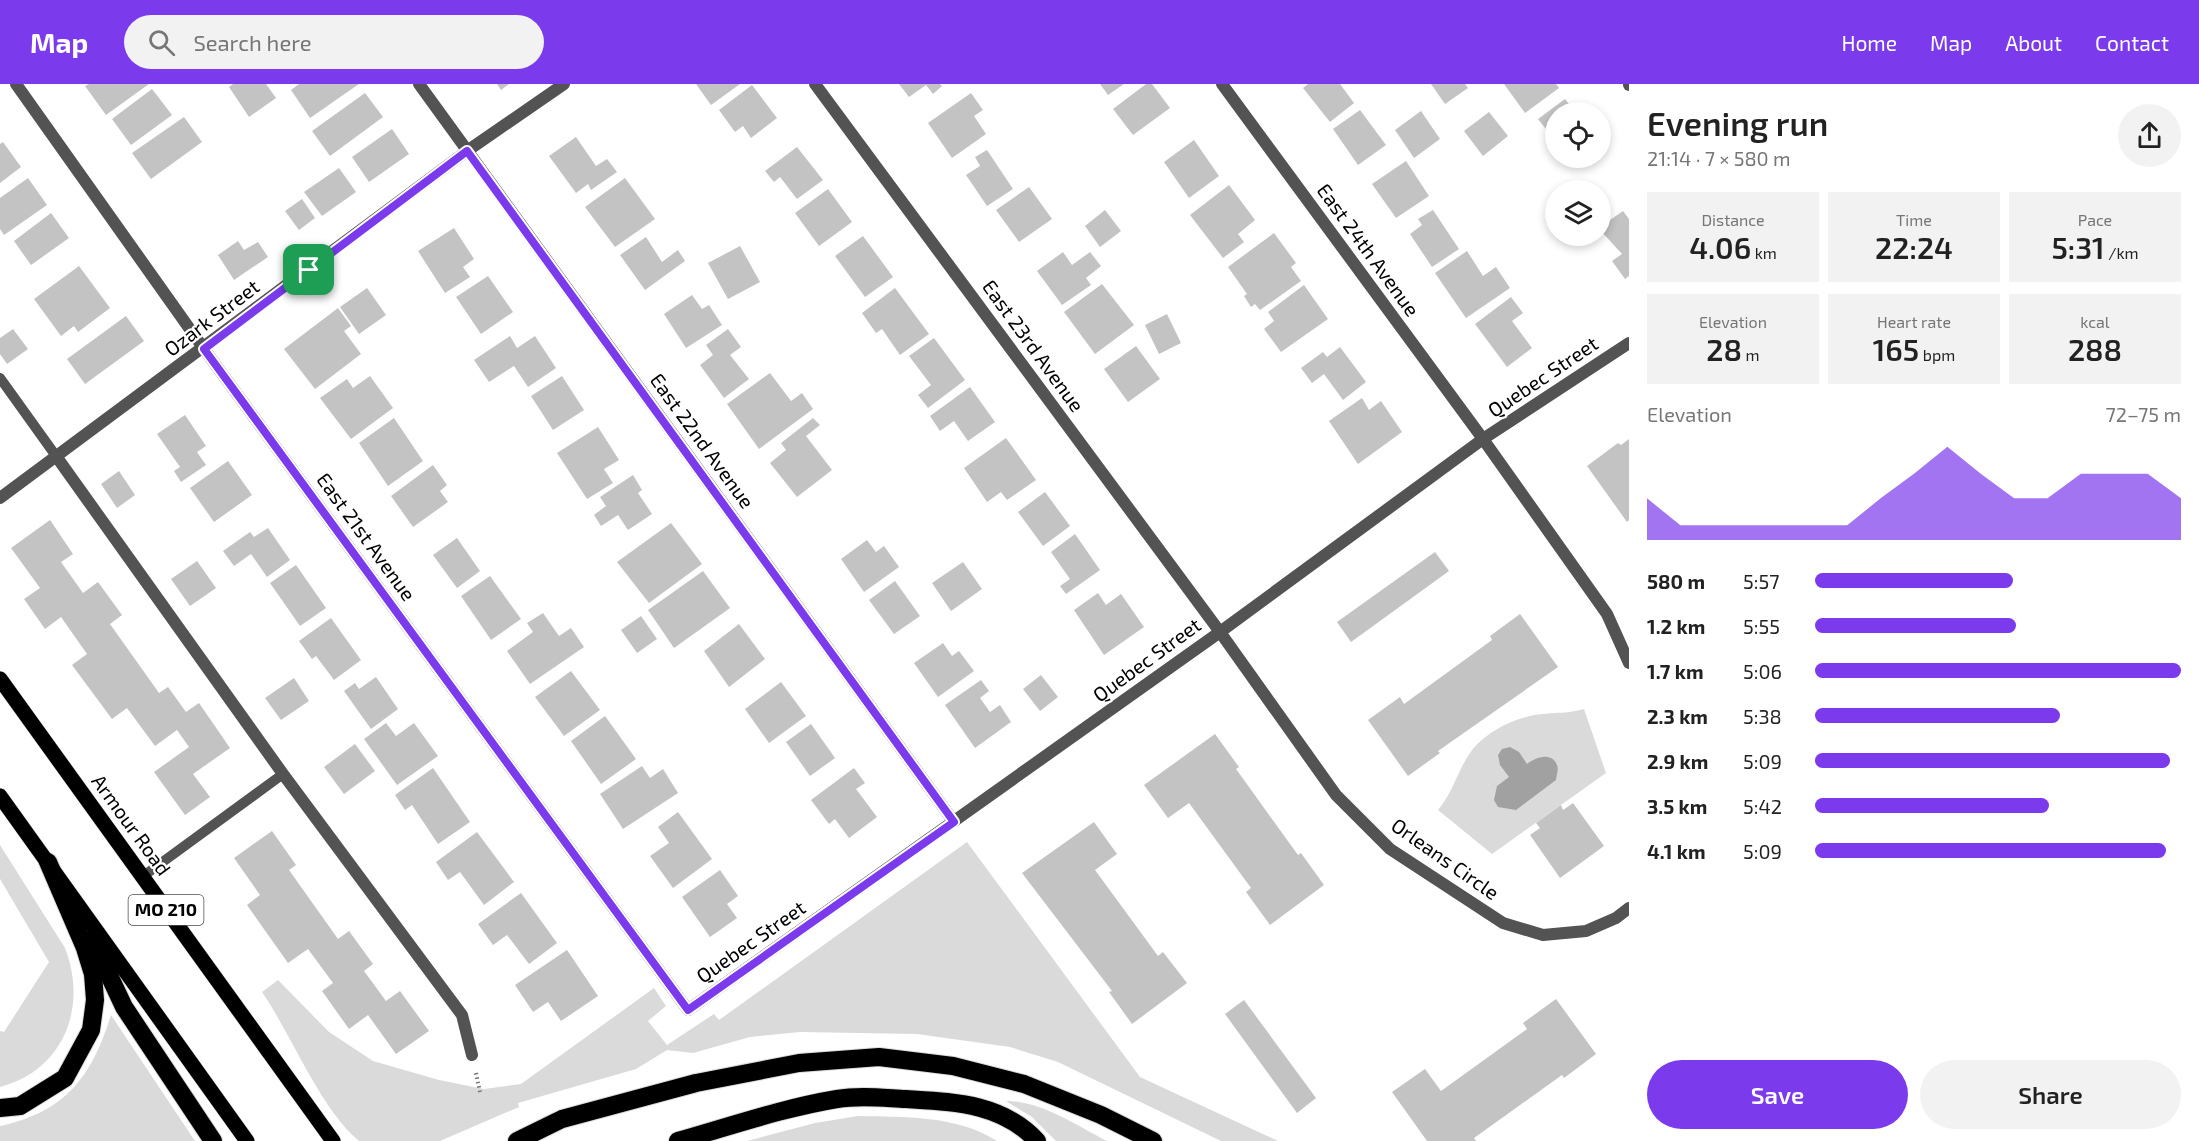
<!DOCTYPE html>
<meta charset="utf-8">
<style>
:root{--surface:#fff;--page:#f2f2f2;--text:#222;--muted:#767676;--accent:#7c3aed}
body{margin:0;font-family:"Exo 2",sans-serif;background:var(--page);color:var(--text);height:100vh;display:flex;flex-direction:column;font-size:22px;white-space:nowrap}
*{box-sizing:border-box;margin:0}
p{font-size:20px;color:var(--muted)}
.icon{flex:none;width:33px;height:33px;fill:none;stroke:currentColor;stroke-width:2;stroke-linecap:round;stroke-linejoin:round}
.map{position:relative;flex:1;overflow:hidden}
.panel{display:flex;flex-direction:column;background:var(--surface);width:570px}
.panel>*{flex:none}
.buttons{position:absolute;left:1545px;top:18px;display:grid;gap:12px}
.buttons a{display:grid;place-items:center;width:66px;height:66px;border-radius:50%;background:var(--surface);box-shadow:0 3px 9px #0003;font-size:30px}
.pin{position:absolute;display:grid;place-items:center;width:51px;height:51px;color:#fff;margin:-26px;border-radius:12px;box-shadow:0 3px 9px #0006}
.round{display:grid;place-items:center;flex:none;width:63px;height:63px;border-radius:32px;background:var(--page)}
.head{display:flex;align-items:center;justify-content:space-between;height:102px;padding:0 18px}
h1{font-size:33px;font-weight:600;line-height:45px}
.metrics{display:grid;grid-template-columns:repeat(3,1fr);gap:9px;height:102px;padding:6px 18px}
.metrics div{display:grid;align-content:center;border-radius:0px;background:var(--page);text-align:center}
.metrics b{font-size:30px;font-weight:600}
.metrics small{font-size:16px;font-weight:400}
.metrics p{font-size:16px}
.chart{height:168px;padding:12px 18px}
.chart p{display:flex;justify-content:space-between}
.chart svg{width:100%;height:108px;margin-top:6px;fill:var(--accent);opacity:.7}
.cta{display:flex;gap:12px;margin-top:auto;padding:12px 18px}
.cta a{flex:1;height:69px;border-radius:36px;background:var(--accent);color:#fff;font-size:24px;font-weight:600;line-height:69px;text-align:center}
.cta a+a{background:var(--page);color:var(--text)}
ul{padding:0 18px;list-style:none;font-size:20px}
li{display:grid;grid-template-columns:96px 72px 1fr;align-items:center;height:45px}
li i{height:15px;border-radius:8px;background:var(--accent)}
header{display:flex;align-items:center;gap:36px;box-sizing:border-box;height:84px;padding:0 30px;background:var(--accent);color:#fff}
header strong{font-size:28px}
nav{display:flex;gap:33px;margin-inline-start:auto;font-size:21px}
.search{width:420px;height:54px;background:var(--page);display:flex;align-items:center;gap:15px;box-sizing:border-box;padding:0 21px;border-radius:33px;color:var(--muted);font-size:22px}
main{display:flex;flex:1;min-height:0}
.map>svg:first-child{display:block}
.green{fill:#dadada}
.water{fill:#a1a1a1}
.building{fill:#c3c3c3}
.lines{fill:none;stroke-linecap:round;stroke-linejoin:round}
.primary-casing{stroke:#dbdbdb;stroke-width:16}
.motorway-casing{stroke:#dbdbdb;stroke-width:20}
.path{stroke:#757575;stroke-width:4;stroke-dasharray:1.5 3;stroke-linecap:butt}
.service{stroke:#535353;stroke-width:10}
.minor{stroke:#535353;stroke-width:12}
.primary{stroke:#000;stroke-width:15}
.motorway{stroke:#000;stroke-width:18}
.route-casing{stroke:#fff;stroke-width:12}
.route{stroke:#7c3aed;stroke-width:8}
.labels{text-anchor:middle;stroke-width:4.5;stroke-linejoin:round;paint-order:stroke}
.shield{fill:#fff;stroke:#4c4c4c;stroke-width:1.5}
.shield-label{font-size:18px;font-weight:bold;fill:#000}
.street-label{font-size:20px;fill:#000;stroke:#fff}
</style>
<header>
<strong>Map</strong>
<div class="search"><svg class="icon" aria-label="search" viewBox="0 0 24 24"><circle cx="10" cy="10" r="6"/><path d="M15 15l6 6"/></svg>Search here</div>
<nav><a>Home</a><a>Map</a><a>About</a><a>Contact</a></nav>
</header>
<main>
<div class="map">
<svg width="1629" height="1057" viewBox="0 0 1629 1057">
<rect width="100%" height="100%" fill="#fff"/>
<g class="green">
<path d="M 1584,625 L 1606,689 L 1492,770 L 1438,726 C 1453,708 1457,688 1470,669 C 1484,648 1517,632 1542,630 C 1559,628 1566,630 1584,625 Z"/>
<path d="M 967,758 L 1140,993 L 1278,1057 L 1221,1057 L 1058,978 L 1010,963 L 917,950 L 800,948 L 750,953 L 693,969 L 667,966 L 636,985 L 518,1019 L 519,1023 L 440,1057 L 359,1057 C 321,1026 291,950 262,908 L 278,896 L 329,948 L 373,977 L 439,996 L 484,1005 L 521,1000 L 654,904 L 666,922 L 648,937 L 667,961 L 714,930 L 719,936 Z"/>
<path d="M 0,761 L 65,864 C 88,923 64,986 0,1003 L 0,947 L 4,948 L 49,878 L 0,795 Z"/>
<path d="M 111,931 L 195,1057 L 0,1057 L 0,1042 C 66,1028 92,992 111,931 Z"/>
<path d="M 1006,1017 C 1039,1016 1078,1042 1107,1057 L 1056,1057 L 1032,1033 Z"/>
<path d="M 858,1032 C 904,1033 956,1031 997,1057 L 747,1057 L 815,1039 Z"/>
</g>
<path class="water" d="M 1510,663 L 1519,668 L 1527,680 C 1535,674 1551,667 1557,681 C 1559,686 1556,692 1556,696 L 1516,726 L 1498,723 L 1494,716 L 1497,702 L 1509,693 L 1500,681 L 1498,671 L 1502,665 Z"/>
<g class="building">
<path d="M 89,0 L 149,0 L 106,31 L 85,2 Z"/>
<path d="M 233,0 L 266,0 L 276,14 L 249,33 L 229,3 Z"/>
<path d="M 299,0 L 359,0 L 310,34 L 291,6 Z"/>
<path d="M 497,0 L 509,0 L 501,6 Z"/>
<path d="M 696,0 L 740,0 L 711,21 Z"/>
<path d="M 899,0 L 940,0 L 942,2 L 933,10 L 926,1 L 909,13 Z"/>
<path d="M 1100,0 L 1124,0 L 1108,11 Z"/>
<path d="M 1146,0 L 1152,0 L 1170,24 L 1133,51 L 1113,25 Z"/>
<path d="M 1308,0 L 1340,0 L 1354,19 L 1330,38 L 1303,4 Z"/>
<path d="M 1431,0 L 1465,0 L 1468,4 L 1445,20 Z"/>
<path d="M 1504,0 L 1556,0 L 1559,4 L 1525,29 Z"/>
<path d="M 752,1 L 777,34 L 751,54 L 743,42 L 735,48 L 719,26 Z"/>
<path d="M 152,5 L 172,31 L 131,61 L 112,35 Z"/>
<path d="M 365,9 L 383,33 L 330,72 L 312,47 Z"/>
<path d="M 971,9 L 983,26 L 974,32 L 986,50 L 952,74 L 928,39 Z"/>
<path d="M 1565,15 L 1575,28 L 1556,28 L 1556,58 L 1538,35 Z"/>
<path d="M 1360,26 L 1386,61 L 1358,81 L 1333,45 Z"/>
<path d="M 1421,27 L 1440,55 L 1414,74 L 1395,46 Z"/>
<path d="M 1489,28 L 1508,52 L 1483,72 L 1464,47 Z"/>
<path d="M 184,33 L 202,58 L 151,95 L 132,69 Z"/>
<path d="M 392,45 L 409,70 L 369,98 L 352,73 Z"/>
<path d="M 576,53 L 596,82 L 607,75 L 617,88 L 591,106 L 588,100 L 576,109 L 549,72 Z"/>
<path d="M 1194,56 L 1219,92 L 1189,114 L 1164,78 Z"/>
<path d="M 3,58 L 21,83 L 0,99 L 0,60 Z"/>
<path d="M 797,63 L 823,96 L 797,115 L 780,93 L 774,98 L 765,87 Z"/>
<path d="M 987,66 L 1013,105 L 987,122 L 966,91 L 980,82 L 975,73 Z"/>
<path d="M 1567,74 L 1581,74 L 1572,80 Z"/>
<path d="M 1406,77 L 1429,112 L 1396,134 L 1372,100 Z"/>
<path d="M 339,84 L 356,108 L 322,132 L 304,108 Z"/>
<path d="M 28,94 L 47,121 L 4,151 L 0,145 L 0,114 Z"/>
<path d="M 625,94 L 655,135 L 615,163 L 585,123 Z"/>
<path d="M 1229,101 L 1255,136 L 1238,150 L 1244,158 L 1223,174 L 1190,131 Z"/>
<path d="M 1029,103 L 1052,135 L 1019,158 L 996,126 Z"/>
<path d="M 828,105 L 852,138 L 819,162 L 795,129 Z"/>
<path d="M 302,115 L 315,134 L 299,146 L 285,127 Z"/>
<path d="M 1105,126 L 1121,147 L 1100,163 L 1085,142 Z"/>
<path d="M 1433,126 L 1459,165 L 1432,183 L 1410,150 L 1422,141 L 1418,135 Z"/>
<path d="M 1623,127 L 1629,135 L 1629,192 L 1625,195 L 1612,177 L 1622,170 L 1600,146 L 1600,143 Z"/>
<path d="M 51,129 L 69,154 L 31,181 L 14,157 Z"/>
<path d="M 454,144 L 474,175 L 463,183 L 470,193 L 445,209 L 418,167 Z"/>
<path d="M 1274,149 L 1296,179 L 1291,183 L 1301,197 L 1260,226 L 1255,220 L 1251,223 L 1244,212 L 1247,210 L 1228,183 Z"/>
<path d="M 863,152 L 893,193 L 865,213 L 835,172 Z"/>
<path d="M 646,153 L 662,178 L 678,166 L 685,177 L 645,206 L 620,171 Z"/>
<path d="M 238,157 L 244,166 L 258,158 L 268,173 L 234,196 L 218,171 Z"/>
<path d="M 740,162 L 760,198 L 728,215 L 708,179 Z"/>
<path d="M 1467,167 L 1483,192 L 1496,183 L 1510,204 L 1466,234 L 1435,189 Z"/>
<path d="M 1063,168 L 1072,181 L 1090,168 L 1101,182 L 1086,194 L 1091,201 L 1062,221 L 1037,187 Z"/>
<path d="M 79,182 L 110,224 L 78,248 L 74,242 L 61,252 L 34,215 Z"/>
<path d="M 488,192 L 513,228 L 481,250 L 456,213 Z"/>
<path d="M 1102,200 L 1134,241 L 1095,270 L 1064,228 Z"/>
<path d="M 1304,201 L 1328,235 L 1281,268 L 1264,245 L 1274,237 L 1268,228 Z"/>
<path d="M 367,204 L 386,231 L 359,250 L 340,223 Z"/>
<path d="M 895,204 L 929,250 L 900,271 L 882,245 L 876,249 L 862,229 Z"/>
<path d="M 692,211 L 702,225 L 709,221 L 722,241 L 686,264 L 664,230 Z"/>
<path d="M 1511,213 L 1523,229 L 1512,237 L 1532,264 L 1507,283 L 1475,240 Z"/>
<path d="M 338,224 L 351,242 L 344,247 L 361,270 L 315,305 L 284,265 Z"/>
<path d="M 1167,230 L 1181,259 L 1159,270 L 1145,241 Z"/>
<path d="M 126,232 L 144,257 L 85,300 L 67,275 Z"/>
<path d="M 13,245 L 28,265 L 7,280 L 0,270 L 0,254 Z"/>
<path d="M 728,245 L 741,263 L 730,271 L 749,295 L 724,314 L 700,281 L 713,271 L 706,261 Z"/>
<path d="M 510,252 L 517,264 L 535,252 L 556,284 L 528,303 L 514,282 L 489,298 L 474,276 Z"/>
<path d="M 934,254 L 965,296 L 928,324 L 918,311 L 931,301 L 909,272 Z"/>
<path d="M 1136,262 L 1160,295 L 1128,318 L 1104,285 Z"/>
<path d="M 1340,263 L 1366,298 L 1343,316 L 1324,290 L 1312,299 L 1301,284 L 1323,268 L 1327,273 Z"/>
<path d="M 770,289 L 791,317 L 802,309 L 813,325 L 759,365 L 727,320 Z"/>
<path d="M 370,292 L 393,324 L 351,355 L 320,314 L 347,295 L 353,304 Z"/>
<path d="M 562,292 L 584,326 L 553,346 L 531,312 Z"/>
<path d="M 970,303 L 995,338 L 968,357 L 954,337 L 940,347 L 930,332 Z"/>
<path d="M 1362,314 L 1369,326 L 1381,317 L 1402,348 L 1358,380 L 1329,337 Z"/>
<path d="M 185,331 L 206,362 L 197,368 L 206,381 L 181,398 L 174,387 L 180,383 L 157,350 Z"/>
<path d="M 394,334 L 423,377 L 388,402 L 359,359 Z"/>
<path d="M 813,334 L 820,341 L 806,352 L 832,386 L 797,413 L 770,379 L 786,366 L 781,359 Z"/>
<path d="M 598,343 L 619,376 L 604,385 L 613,399 L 587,415 L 557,369 Z"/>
<path d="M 1006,354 L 1036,396 L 1007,416 L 1001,408 L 987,418 L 964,384 Z"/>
<path d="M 1629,355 L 1629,436 L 1627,438 L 1587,382 L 1618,359 L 1621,361 Z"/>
<path d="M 228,377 L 252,411 L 214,438 L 190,404 Z"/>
<path d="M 433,381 L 447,401 L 440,407 L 448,418 L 413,443 L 391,412 Z"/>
<path d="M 119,387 L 135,411 L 117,424 L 101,400 Z"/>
<path d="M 633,391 L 642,406 L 638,409 L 652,430 L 628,446 L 618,431 L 601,442 L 594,431 L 606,422 L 600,413 Z"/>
<path d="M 1045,408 L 1070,442 L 1043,462 L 1018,428 Z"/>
<path d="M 50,436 L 73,470 L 61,478 L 83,509 L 98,498 L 122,531 L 110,540 L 159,609 L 168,603 L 186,628 L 199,619 L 230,664 L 193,690 L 210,713 L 185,731 L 154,688 L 189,663 L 177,646 L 155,662 L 127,624 L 112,635 L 72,581 L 87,570 L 61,533 L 45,545 L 24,515 L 40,504 L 11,464 Z"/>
<path d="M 671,439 L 702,480 L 649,519 L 617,478 Z"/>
<path d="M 268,444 L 290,476 L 267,493 L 251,470 L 234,482 L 223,467 L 250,448 L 254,453 Z"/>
<path d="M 1075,450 L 1100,486 L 1066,510 L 1060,502 L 1070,495 L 1051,468 Z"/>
<path d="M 457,454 L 480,487 L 457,504 L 433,471 Z"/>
<path d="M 867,456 L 876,468 L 884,462 L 899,483 L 864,508 L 841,475 Z"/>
<path d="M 1435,468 L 1449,487 L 1351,558 L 1337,538 Z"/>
<path d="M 197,477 L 216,504 L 190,522 L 171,495 Z"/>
<path d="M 963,478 L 982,505 L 951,527 L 932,499 Z"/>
<path d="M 296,481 L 326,524 L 300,542 L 270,499 Z"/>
<path d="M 703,487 L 730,524 L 674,564 L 648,526 Z"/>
<path d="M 490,492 L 521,535 L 491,556 L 461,512 Z"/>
<path d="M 895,497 L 920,532 L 894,550 L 869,516 Z"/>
<path d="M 1098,509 L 1106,521 L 1121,510 L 1144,543 L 1104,571 L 1074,526 Z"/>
<path d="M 543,529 L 559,552 L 571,544 L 584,563 L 530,600 L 507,567 L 533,548 L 527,539 Z"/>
<path d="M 1520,530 L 1558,583 L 1438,667 L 1440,669 L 1408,692 L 1368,636 L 1400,613 L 1404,620 L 1492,556 L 1490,552 Z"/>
<path d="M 641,532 L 657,555 L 637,569 L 621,546 Z"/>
<path d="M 331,534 L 361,576 L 334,596 L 316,572 L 312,575 L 299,557 Z"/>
<path d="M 739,540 L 765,575 L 729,603 L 704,567 Z"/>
<path d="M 943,559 L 952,572 L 959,567 L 974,587 L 938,613 L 914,579 Z"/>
<path d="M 571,587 L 600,626 L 564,652 L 535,613 Z"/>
<path d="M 1041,591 L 1058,613 L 1040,627 L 1023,605 Z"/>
<path d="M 376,593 L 398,625 L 371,645 L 344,607 L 355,599 L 359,605 Z"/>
<path d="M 294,594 L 309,617 L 281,636 L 265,614 Z"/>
<path d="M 981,596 L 989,607 L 980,614 L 990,628 L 1000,621 L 1011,638 L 975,664 L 945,621 Z"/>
<path d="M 781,598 L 806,632 L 769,659 L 745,625 Z"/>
<path d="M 605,632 L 636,675 L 601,700 L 571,657 Z"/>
<path d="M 386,639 L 396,652 L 414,639 L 438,672 L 397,701 L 364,655 Z"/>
<path d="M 811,640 L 835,674 L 810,692 L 786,658 Z"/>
<path d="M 1215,650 L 1239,683 L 1236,685 L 1298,771 L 1301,769 L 1324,801 L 1270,841 L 1246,808 L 1251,804 L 1189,719 L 1168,734 L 1144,701 Z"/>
<path d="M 355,660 L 375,687 L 344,710 L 324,683 Z"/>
<path d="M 642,682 L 650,694 L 663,685 L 678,709 L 623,745 L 600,710 Z"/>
<path d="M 433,684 L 470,738 L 438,760 L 412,721 L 405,726 L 395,711 Z"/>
<path d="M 854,684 L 865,699 L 856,705 L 877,733 L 849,754 L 835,735 L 829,740 L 811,716 Z"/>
<path d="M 1573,719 L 1604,762 L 1560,794 L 1530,751 L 1540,744 L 1536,739 L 1561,721 L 1563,726 Z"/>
<path d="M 678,728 L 712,775 L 673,804 L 650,772 L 669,759 L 658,743 Z"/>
<path d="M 1094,738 L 1117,770 L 1095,786 L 1158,872 L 1163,868 L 1187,899 L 1132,940 L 1109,908 L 1112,907 L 1022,789 Z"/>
<path d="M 272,747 L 296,781 L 289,786 L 338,855 L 349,847 L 373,880 L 364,887 L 386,917 L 400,907 L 429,947 L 396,970 L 368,931 L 349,945 L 322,907 L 333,899 L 308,865 L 288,879 L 247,821 L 260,811 L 234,774 Z"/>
<path d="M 477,748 L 514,798 L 484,821 L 460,788 L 448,796 L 436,778 Z"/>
<path d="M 720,786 L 738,812 L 727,820 L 737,834 L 710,853 L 682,813 Z"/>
<path d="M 521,809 L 557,859 L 529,880 L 507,851 L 493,861 L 478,840 Z"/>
<path d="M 567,866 L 598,912 L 561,937 L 548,918 L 533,928 L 515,901 Z"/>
<path d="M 1556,915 L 1596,970 L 1564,994 L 1562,991 L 1474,1054 L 1476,1057 L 1427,1057 L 1392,1008 L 1425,985 L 1441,1007 L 1527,945 L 1523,939 Z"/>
<path d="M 1244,916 L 1316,1014 L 1297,1029 L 1225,930 Z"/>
</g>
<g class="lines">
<g class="primary-casing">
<g id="primary">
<path d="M 0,595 L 333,1057"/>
<path d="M 0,712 L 247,1057"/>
</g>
</g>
<g class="motorway-casing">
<g id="motorway">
<path d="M 92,855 L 124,923 L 213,1057"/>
<path d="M 0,1024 L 20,1022 L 65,994 L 91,946 L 95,916 L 93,890 L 85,864 L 48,778"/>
<path d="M 517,1057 L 562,1035 L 696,999 L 799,979 L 879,973 L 953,982 L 1024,1000 L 1101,1031 L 1153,1057"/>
<path d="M 678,1057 C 731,1042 783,1024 837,1015 C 860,1011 884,1014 906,1015 C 954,1018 1002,1019 1037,1057"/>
</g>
</g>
<path class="path" d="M 476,989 L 480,1008"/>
<g class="service">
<path d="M 0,294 L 56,372"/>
<path d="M 142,793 L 283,690"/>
</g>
<g class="minor">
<path d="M 16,0 L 204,265 L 688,926 L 1220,548 L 1483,355 L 1629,259"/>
<path d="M 419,0 L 954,738"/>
<path d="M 815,0 L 1220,548 L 1336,711 L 1390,765 L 1503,839 L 1543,851 L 1586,847 L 1616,834 L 1629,824"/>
<path d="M 1222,0 L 1483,355 L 1607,530 L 1629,579"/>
<path d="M 1629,0 L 1629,1"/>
<path d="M 56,372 L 283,690 L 462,931 L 472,971"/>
<path d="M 0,414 L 467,67 L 564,0"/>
</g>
<use href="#primary" class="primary"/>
<use href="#motorway" class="motorway"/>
</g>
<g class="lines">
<g class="route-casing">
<path id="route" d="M 467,67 L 954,738 L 688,926 L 204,265 Z"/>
</g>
<use href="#route" class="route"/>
</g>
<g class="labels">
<rect class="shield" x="128.5" y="811" width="75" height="30" rx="4.5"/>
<g class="shield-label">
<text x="166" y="832">MO 210</text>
</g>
<g class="street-label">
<text transform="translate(1368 166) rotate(54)" y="7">East 24th Avenue</text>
<text transform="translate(212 234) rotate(-37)" y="7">Ozark Street</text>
<text transform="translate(1033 262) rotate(54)" y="7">East 23rd Avenue</text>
<text transform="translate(1543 293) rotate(-34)" y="7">Quebec Street</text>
<text transform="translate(702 357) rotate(54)" y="7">East 22nd Avenue</text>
<text transform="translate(366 453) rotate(54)" y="7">East 21st Avenue</text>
<text transform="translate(1147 576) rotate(-36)" y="7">Quebec Street</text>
<text transform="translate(131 741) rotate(54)" y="7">Armour Road</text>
<text transform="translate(1445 775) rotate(35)" y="7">Orleans Circle</text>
<text transform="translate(751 858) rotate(-35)" y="7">Quebec Street</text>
</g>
</g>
</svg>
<div class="buttons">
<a><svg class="icon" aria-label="locate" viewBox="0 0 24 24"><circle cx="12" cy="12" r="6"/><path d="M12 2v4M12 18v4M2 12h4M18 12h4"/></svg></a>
<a><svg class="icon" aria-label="layers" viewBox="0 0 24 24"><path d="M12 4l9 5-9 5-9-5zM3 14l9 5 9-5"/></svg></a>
</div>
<div class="pin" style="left:309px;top:186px;background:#1e9e55"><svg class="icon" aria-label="arrive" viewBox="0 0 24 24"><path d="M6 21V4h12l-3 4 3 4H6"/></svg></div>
</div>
<section class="panel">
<div class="head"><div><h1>Evening run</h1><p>21:14 · 7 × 580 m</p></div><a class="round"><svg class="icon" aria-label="share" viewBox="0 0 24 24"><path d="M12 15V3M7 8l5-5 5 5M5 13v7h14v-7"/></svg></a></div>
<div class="metrics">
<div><p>Distance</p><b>4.06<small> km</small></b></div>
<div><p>Time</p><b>22:24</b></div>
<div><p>Pace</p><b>5:31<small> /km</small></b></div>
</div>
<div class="metrics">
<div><p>Elevation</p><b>28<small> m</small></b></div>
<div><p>Heart rate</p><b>165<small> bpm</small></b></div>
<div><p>kcal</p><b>288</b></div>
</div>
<div class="chart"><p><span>Elevation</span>72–75 m</p>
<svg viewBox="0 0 160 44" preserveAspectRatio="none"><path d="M0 44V27L10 38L20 38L30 38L40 38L50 38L60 38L70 27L80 17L90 6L100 17L110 27L120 27L130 17L140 17L150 17L160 27V44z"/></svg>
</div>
<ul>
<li><b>580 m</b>5:57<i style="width:54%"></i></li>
<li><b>1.2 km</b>5:55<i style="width:55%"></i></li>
<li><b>1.7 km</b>5:06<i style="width:100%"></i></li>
<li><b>2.3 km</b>5:38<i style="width:67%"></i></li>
<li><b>2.9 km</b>5:09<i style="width:97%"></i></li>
<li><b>3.5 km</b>5:42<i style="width:64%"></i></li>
<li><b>4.1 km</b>5:09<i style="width:96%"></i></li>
</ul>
<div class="cta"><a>Save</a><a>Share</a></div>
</section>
</main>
